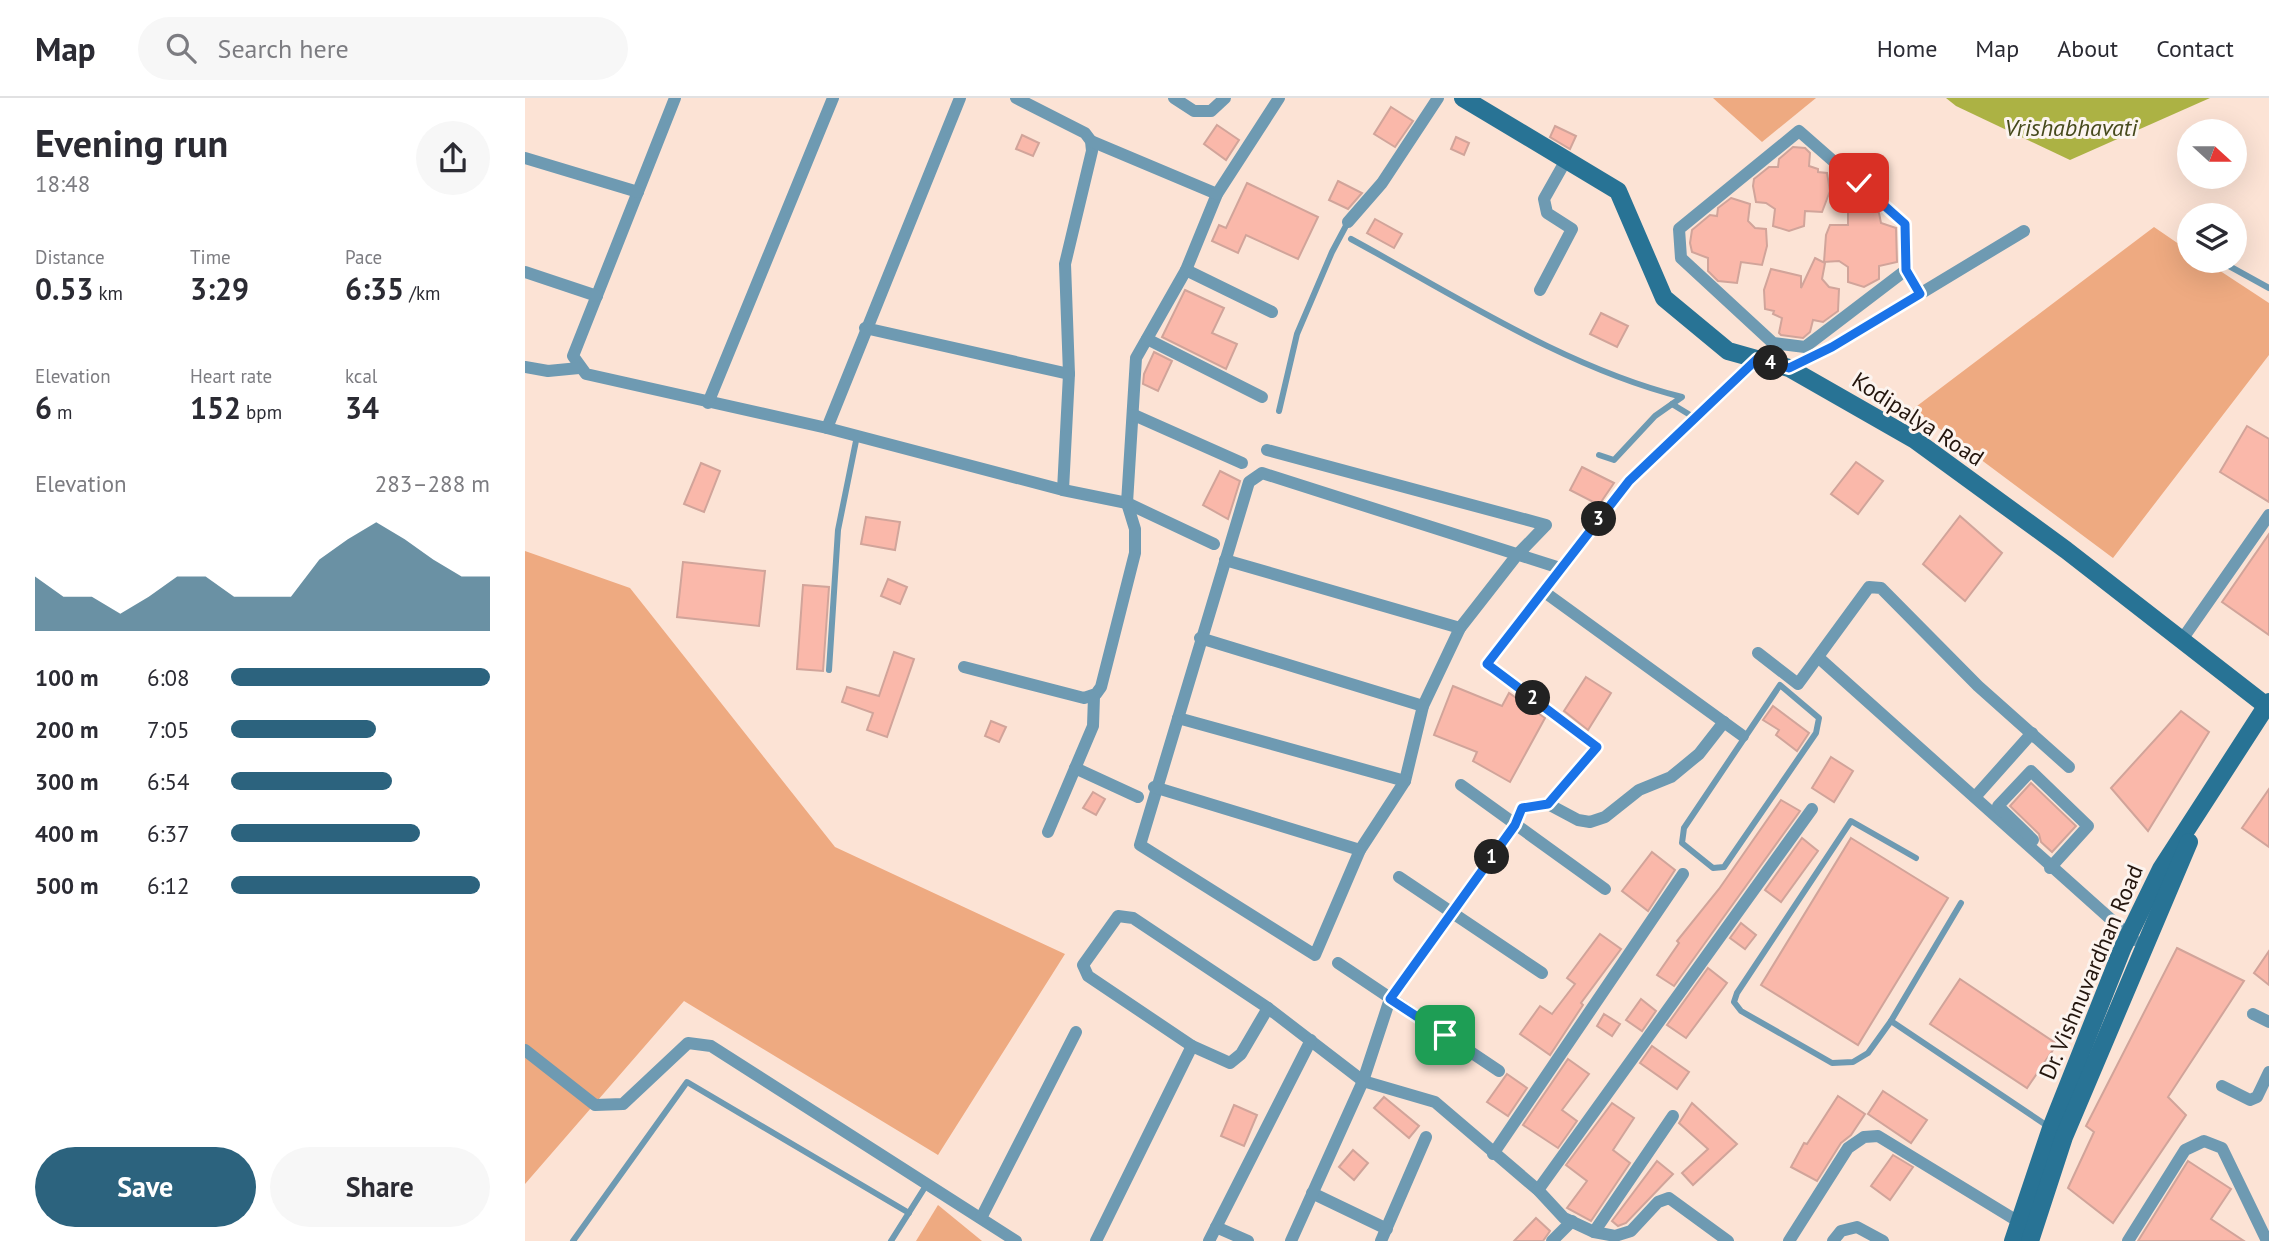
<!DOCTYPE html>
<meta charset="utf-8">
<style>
:root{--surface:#fff;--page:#f7f7f7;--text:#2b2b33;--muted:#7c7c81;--line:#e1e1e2;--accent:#2c637e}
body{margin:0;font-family:"PT Sans",sans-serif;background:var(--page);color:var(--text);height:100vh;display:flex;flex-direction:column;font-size:26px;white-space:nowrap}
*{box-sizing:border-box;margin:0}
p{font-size:23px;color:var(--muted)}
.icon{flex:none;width:38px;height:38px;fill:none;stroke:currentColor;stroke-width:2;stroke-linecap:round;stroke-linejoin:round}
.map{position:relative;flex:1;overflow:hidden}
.panel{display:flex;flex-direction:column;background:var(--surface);width:525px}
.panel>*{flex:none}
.needle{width:46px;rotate:111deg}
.tools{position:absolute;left:1652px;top:21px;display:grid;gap:14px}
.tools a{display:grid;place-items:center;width:70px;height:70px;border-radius:50%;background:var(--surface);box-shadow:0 7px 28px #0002;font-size:35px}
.pin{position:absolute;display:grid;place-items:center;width:60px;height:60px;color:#fff;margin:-30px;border-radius:14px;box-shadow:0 4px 10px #0006}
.km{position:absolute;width:35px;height:35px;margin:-18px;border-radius:50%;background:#222;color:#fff;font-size:19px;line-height:35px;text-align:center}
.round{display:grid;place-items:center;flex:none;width:74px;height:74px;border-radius:37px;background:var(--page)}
.overview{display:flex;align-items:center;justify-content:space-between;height:119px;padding:0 35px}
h1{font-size:38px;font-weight:600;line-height:52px}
.stats{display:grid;grid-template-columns:repeat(3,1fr);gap:10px;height:119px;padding:7px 35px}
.stats div{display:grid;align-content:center}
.stats b{font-size:30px;font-weight:600}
.stats small{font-size:19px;font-weight:400}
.stats p{font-size:19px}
.chart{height:196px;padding:14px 35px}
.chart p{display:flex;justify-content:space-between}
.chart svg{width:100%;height:126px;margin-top:7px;fill:var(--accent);opacity:.7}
.cta{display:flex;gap:14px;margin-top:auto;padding:14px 35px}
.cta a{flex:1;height:80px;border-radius:42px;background:var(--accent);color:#fff;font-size:28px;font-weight:600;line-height:80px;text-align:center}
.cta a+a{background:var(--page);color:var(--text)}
ul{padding:0 35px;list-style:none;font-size:23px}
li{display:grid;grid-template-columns:112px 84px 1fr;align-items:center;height:52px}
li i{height:18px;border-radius:9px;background:var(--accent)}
header{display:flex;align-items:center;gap:42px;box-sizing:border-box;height:98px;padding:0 35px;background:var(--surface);border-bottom:2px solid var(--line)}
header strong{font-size:33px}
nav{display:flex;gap:38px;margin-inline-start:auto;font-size:24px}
.search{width:490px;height:63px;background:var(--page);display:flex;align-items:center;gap:18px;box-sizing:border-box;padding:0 24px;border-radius:38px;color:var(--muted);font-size:26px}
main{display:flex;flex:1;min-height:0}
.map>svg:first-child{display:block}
.green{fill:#eeaa81}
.water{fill:#acb244}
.building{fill:#fab8aa;stroke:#d1a49a;stroke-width:2}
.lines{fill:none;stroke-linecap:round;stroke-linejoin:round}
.lane{stroke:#6e9ab2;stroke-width:6}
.street{stroke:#6e9ab2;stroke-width:12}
.secondary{stroke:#287395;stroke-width:18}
.route-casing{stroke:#fff;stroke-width:14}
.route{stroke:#1a73e8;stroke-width:9}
.labels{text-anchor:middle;stroke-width:6;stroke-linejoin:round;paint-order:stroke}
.street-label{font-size:23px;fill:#23150d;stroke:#fcf4ef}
.water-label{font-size:24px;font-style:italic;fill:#46491c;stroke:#fcf4ef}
</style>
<header>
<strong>Map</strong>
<div class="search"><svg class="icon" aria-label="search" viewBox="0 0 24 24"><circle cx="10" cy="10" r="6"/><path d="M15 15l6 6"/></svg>Search here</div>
<nav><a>Home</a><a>Map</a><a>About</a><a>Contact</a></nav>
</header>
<main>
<section class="panel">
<div class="overview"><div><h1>Evening run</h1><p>18:48</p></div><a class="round"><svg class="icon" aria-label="share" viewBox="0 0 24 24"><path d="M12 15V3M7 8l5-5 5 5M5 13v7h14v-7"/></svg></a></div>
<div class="stats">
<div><p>Distance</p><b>0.53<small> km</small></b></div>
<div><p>Time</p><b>3:29</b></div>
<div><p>Pace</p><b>6:35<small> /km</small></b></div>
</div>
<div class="stats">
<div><p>Elevation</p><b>6<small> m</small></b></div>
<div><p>Heart rate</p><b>152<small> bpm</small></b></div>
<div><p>kcal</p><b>34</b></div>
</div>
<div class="chart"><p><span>Elevation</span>283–288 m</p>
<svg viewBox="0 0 160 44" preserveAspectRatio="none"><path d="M0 44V25L10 32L20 32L30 38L40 32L50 25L60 25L70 32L80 32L90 32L100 19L110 12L120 6L130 12L140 19L150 25L160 25V44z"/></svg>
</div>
<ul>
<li><b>100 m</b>6:08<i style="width:100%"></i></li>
<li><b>200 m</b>7:05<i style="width:56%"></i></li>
<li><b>300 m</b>6:54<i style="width:62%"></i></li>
<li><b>400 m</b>6:37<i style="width:73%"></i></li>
<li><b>500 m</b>6:12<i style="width:96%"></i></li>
</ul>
<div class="cta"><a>Save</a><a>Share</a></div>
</section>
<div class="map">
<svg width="1744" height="1143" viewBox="0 0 1744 1143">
<rect width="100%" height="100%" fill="#fce3d5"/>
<g class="green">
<path d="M 1188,0 L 1291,0 L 1237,44 Z"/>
<path d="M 1629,129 L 1664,153 L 1664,163 L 1680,163 L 1744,205 L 1744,257 L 1588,460 L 1388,311 Z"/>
<path d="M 0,453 L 105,490 L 310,749 L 540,856 L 413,1057 L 159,903 L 0,1086 Z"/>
<path d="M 413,1107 L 457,1143 L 391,1143 Z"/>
</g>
<path class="water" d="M 1421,0 L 1685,0 L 1545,62 L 1431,8 Z"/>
<g class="building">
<path d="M 866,9 L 888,23 L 870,49 L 849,36 Z"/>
<path d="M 692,27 L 714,42 L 701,62 L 679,46 Z"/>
<path d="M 1030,28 L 1051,38 L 1045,51 L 1025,39 Z"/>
<path d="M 497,37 L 514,45 L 508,58 L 491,51 Z"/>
<path d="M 931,39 L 944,45 L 939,57 L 926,51 Z"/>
<path d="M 1268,49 L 1280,50 L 1285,55 L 1284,68 L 1293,71 L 1293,74 L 1302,75 L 1305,93 L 1297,114 L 1280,113 L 1279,128 L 1264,133 L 1248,128 L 1250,111 L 1241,105 L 1231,104 L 1228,88 L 1229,81 L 1244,69 L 1253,69 L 1254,61 Z"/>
<path d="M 813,83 L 837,95 L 823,111 L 804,102 Z"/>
<path d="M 722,85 L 793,119 L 773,161 L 721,137 L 713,155 L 687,143 L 694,127 L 701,130 Z"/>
<path d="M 1206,100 L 1225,106 L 1223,123 L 1230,130 L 1241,131 L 1242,148 L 1237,167 L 1216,164 L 1212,185 L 1193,183 L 1183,173 L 1183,160 L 1167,154 L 1165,145 L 1167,132 L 1185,117 L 1192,118 L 1193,110 Z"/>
<path d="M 1323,105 L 1343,105 L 1354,115 L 1356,125 L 1371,130 L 1372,164 L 1354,168 L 1354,181 L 1339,189 L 1323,184 L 1323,169 L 1314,163 L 1299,164 L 1301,137 L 1305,127 L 1323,127 Z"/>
<path d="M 850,121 L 877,136 L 869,150 L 842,135 Z"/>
<path d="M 1290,160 L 1300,165 L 1297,181 L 1304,189 L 1314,191 L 1313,213 L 1298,224 L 1288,222 L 1285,234 L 1278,240 L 1256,237 L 1254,235 L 1257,220 L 1248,216 L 1249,213 L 1240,211 L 1239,192 L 1246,171 L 1276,178 L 1276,190 Z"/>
<path d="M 660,192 L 699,210 L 687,235 L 712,246 L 701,271 L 637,239 Z"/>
<path d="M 1076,215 L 1103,228 L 1092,249 L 1065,236 Z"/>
<path d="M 629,254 L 647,263 L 633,293 L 618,286 L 619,276 Z"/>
<path d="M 1722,328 L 1744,341 L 1744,404 L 1695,374 Z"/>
<path d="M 1331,364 L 1358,383 L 1333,416 L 1306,396 Z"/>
<path d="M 176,365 L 195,373 L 179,414 L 159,406 Z"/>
<path d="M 1057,369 L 1089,385 L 1074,407 L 1045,392 Z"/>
<path d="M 695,373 L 715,383 L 703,421 L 678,407 Z"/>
<path d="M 1435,418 L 1477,455 L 1440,503 L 1398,466 Z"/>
<path d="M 341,419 L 375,424 L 370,452 L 336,446 Z"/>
<path d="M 1744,436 L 1744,537 L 1697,504 Z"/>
<path d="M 158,464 L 240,473 L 234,528 L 152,519 Z"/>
<path d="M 363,481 L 382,489 L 375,506 L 356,498 Z"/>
<path d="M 278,487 L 304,489 L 298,573 L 272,571 Z"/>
<path d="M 369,554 L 389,561 L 362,639 L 342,632 L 348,615 L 317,604 L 322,589 L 354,598 Z"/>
<path d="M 1061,579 L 1086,595 L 1063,632 L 1039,613 Z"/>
<path d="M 928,588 L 977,608 L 984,595 L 1020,620 L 985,684 L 948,663 L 952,654 L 909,637 Z"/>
<path d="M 1248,608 L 1284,635 L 1272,653 L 1251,637 L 1254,632 L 1238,622 Z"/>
<path d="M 1656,613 L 1684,634 L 1623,733 L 1586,690 Z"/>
<path d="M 466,623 L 481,629 L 474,644 L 460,638 Z"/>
<path d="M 1306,659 L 1328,673 L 1309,704 L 1287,690 Z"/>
<path d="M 1506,685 L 1551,728 L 1527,754 L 1516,744 L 1514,736 L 1485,708 Z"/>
<path d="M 1744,691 L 1744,749 L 1717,730 Z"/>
<path d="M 568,694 L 580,701 L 571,717 L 558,710 Z"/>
<path d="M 1256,702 L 1275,713 L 1149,888 L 1132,877 L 1154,845 L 1152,843 L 1194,791 Z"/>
<path d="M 1277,740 L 1293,753 L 1256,804 L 1240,792 Z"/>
<path d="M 1326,740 L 1423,800 L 1333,947 L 1236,887 Z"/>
<path d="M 1127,754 L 1150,772 L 1123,813 L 1097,793 Z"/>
<path d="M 1216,825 L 1231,837 L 1220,851 L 1205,840 Z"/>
<path d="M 1075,836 L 1096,851 L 1056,905 L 1058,907 L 1025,957 L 995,936 L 1015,908 L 1027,916 L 1050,886 L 1042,880 Z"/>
<path d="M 1652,850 L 1719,883 L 1643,999 L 1661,1017 L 1588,1125 L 1543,1090 L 1569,1034 L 1561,1028 Z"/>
<path d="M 1744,853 L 1744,887 L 1729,875 Z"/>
<path d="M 1183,870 L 1202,885 L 1161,940 L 1142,927 Z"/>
<path d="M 1435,881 L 1532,946 L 1502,990 L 1405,926 Z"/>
<path d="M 1116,901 L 1131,913 L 1117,933 L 1101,922 Z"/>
<path d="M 1079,916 L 1095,926 L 1087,938 L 1072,928 Z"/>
<path d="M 1127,948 L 1164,974 L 1152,991 L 1115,965 Z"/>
<path d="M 1043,961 L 1064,976 L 1037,1012 L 1052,1023 L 1033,1050 L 998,1027 Z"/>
<path d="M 982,976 L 1002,990 L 983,1018 L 962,1004 Z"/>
<path d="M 1358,993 L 1402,1022 L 1386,1045 L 1343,1016 Z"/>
<path d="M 1313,998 L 1340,1016 L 1326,1037 L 1316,1045 L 1292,1083 L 1266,1069 L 1279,1045 L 1282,1046 Z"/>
<path d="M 859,999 L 894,1028 L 884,1040 L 849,1010 Z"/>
<path d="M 1087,1005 L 1109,1020 L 1088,1052 L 1105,1065 L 1066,1123 L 1042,1110 L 1062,1083 L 1041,1067 Z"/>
<path d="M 1167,1005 L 1212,1046 L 1168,1087 L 1157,1075 L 1183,1051 L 1154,1025 Z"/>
<path d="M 709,1007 L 732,1017 L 719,1048 L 696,1038 Z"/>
<path d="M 828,1052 L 843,1065 L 829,1082 L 814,1069 Z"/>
<path d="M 1368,1057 L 1388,1069 L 1365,1102 L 1346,1088 Z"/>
<path d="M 1132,1063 L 1148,1076 L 1101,1125 L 1093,1128 L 1087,1123 Z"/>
<path d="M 1663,1063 L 1706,1091 L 1686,1121 L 1719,1143 L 1613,1143 Z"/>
<path d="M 1011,1120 L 1025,1133 L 1018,1143 L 989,1143 Z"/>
</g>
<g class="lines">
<g class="lane">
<path d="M 1319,99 L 1334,85"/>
<path d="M 826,141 C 931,198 1041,270 1157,299 L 1130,318 L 1089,362 L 1074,357"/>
<path d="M 1695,163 L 1744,190"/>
<path d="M 1381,172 L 1395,196"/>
<path d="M 1147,306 L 1170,320"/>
<path d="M 754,313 L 772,236 L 807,154 L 823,124"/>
<path d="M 304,572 L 313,432 L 332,338"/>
<path d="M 1255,587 L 1294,620 L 1291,635 L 1199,769 L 1188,770 L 1157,745 L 1159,730 Z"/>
<path d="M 1391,760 L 1326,723 L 1212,895 L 1209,904 L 1216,913 L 1307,965 L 1328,964 L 1343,955 L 1366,923 L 1436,805"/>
<path d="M 1366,923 L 1524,1029"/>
<path d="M 48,1143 L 162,984 L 384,1115"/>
<path d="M 366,1143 L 402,1086"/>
</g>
<g class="street">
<path d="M 150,0 L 48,258 L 61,276 L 302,330 L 538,392 L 602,405 L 611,260 L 661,172 L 692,96 L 754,0"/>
<path d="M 491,0 L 560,35 L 566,43 L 567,53 L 540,166 L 544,276 L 538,392"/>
<path d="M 649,0 L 669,13 L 686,13 L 700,0"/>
<path d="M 1274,33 L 1380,126 L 1381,172 L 1280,249 L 1248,245 L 1156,160 L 1154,131 Z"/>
<path d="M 566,43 L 692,96"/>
<path d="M 0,60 L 113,94"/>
<path d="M 823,124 L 857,85 L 913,0"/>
<path d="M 661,172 L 747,214"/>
<path d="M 0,174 L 72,198"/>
<path d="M 1015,192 L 1047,131 L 1022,115 L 1019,101 L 1041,62"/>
<path d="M 340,230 L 544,276"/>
<path d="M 622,241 L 737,299"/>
<path d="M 0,269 L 23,273 L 54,270"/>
<path d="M 1264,270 L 1307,249 L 1499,133"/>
<path d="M 183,305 L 308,0"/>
<path d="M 609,317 L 717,365"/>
<path d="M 302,330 L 435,0"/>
<path d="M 742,352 L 1021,427 L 992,457 L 935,530 L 898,608 L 880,683 L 835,752 L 790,857 L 615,747 L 724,384 L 737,375 L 1035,470"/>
<path d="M 602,405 L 689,446"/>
<path d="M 700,462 L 935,530"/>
<path d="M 1018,493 L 1218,638"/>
<path d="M 675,540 L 898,608"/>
<path d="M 1656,543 L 1744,417"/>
<path d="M 1233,555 L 1273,586 L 1344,489 L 1356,490 L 1453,588 L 1544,669"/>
<path d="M 1294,560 L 1609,842"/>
<path d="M 439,569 L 559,600 L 571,596 L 576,589 L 610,455 L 610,431 L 602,405"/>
<path d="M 653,620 L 880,683"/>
<path d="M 550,670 L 613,699"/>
<path d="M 936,687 L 1080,791"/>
<path d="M 629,689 L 835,752"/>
<path d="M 1450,699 L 1507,635"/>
<path d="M 1023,706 L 1053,722 L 1065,724 L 1080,719 L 1114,692 L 1146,679 L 1174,656 L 1199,624"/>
<path d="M 523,734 L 568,628 L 569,598"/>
<path d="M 1508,742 L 1473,708 L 1506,673 L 1563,728 L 1525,770"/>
<path d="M 874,779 L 1017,875"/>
<path d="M 813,865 L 974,973"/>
<path d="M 1728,916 L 1744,924"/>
<path d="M 667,948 L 563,878 L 558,867 L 593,818 L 608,820 L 743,910 L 838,983 L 910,1004 L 1013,1092 L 1039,1120 L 1069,1134 L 1090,1138 L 1106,1133 L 1133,1104 L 1144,1100 L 1203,1143"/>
<path d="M 0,952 L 70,1007 L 98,1006 L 163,945 L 186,948 L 491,1143"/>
<path d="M 1697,988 L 1725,1002 L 1732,999 L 1744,974"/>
<path d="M 968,1056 L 1158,776"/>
<path d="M 1013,1092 L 1287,711"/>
<path d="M 787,1095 L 862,1131"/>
<path d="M 456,1120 L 551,934"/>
<path d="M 691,1129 L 723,1143"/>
<path d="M 1069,1134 L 1148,1018"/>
<path d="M 571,1143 L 667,948 L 705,965 L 716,956 L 743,910"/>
<path d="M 684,1143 L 786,942"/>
<path d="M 766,1143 L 838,983 L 865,901 L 990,727 L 997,710 L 1023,706 L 1072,649 L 962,566 L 1104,383 L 1232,262"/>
<path d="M 856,1143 L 901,1039"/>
<path d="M 1027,1143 L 1047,1123"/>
<path d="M 1264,1143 L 1323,1050 L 1339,1039 L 1353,1038 L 1494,1124"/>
<path d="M 1308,1143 L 1316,1133 L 1332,1129 L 1358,1143"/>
<path d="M 1603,1143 L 1660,1052 L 1679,1043 L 1697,1050 L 1742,1143"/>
</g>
<g class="secondary">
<path d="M 938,0 L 1093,93 L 1139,200 L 1203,253 L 1264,270 L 1390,342 L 1541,452 L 1744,610"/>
<path d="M 1488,1143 L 1526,1030 L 1598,849 L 1636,771 L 1744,604"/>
<path d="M 1505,1143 L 1539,1039 L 1664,744"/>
</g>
</g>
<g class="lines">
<g class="route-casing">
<path id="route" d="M 920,937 L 865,901 L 990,727 L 997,710 L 1023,706 L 1072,649 L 962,566 L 1104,383 L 1232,261 L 1264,270 L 1307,249 L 1395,196 L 1381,172 L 1380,126 L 1334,85"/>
</g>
<use href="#route" class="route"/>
</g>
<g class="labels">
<g class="street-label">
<text transform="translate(1393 321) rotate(33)" y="8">Kodipalya Road</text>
<text transform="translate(1566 874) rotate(-67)" y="8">Dr. Vishnuvardhan Road</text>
</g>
<g class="water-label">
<text x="1546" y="38">Vrishabhavati</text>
</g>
</g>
</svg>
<div class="tools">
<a><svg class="needle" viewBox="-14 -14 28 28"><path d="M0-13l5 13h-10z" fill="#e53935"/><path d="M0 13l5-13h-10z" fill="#7c7c81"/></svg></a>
<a><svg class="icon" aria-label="layers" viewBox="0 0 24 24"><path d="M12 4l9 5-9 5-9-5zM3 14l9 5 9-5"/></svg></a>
</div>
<div class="pin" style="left:920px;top:937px;background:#1e9e55"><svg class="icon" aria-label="arrive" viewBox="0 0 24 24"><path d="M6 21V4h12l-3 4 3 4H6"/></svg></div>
<div class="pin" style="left:1334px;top:85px;background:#d93025"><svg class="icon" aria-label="check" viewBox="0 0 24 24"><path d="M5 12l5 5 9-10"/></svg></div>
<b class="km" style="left:967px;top:759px">1</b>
<b class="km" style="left:1008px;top:600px">2</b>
<b class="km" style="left:1074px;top:421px">3</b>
<b class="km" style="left:1246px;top:265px">4</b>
</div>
</main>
